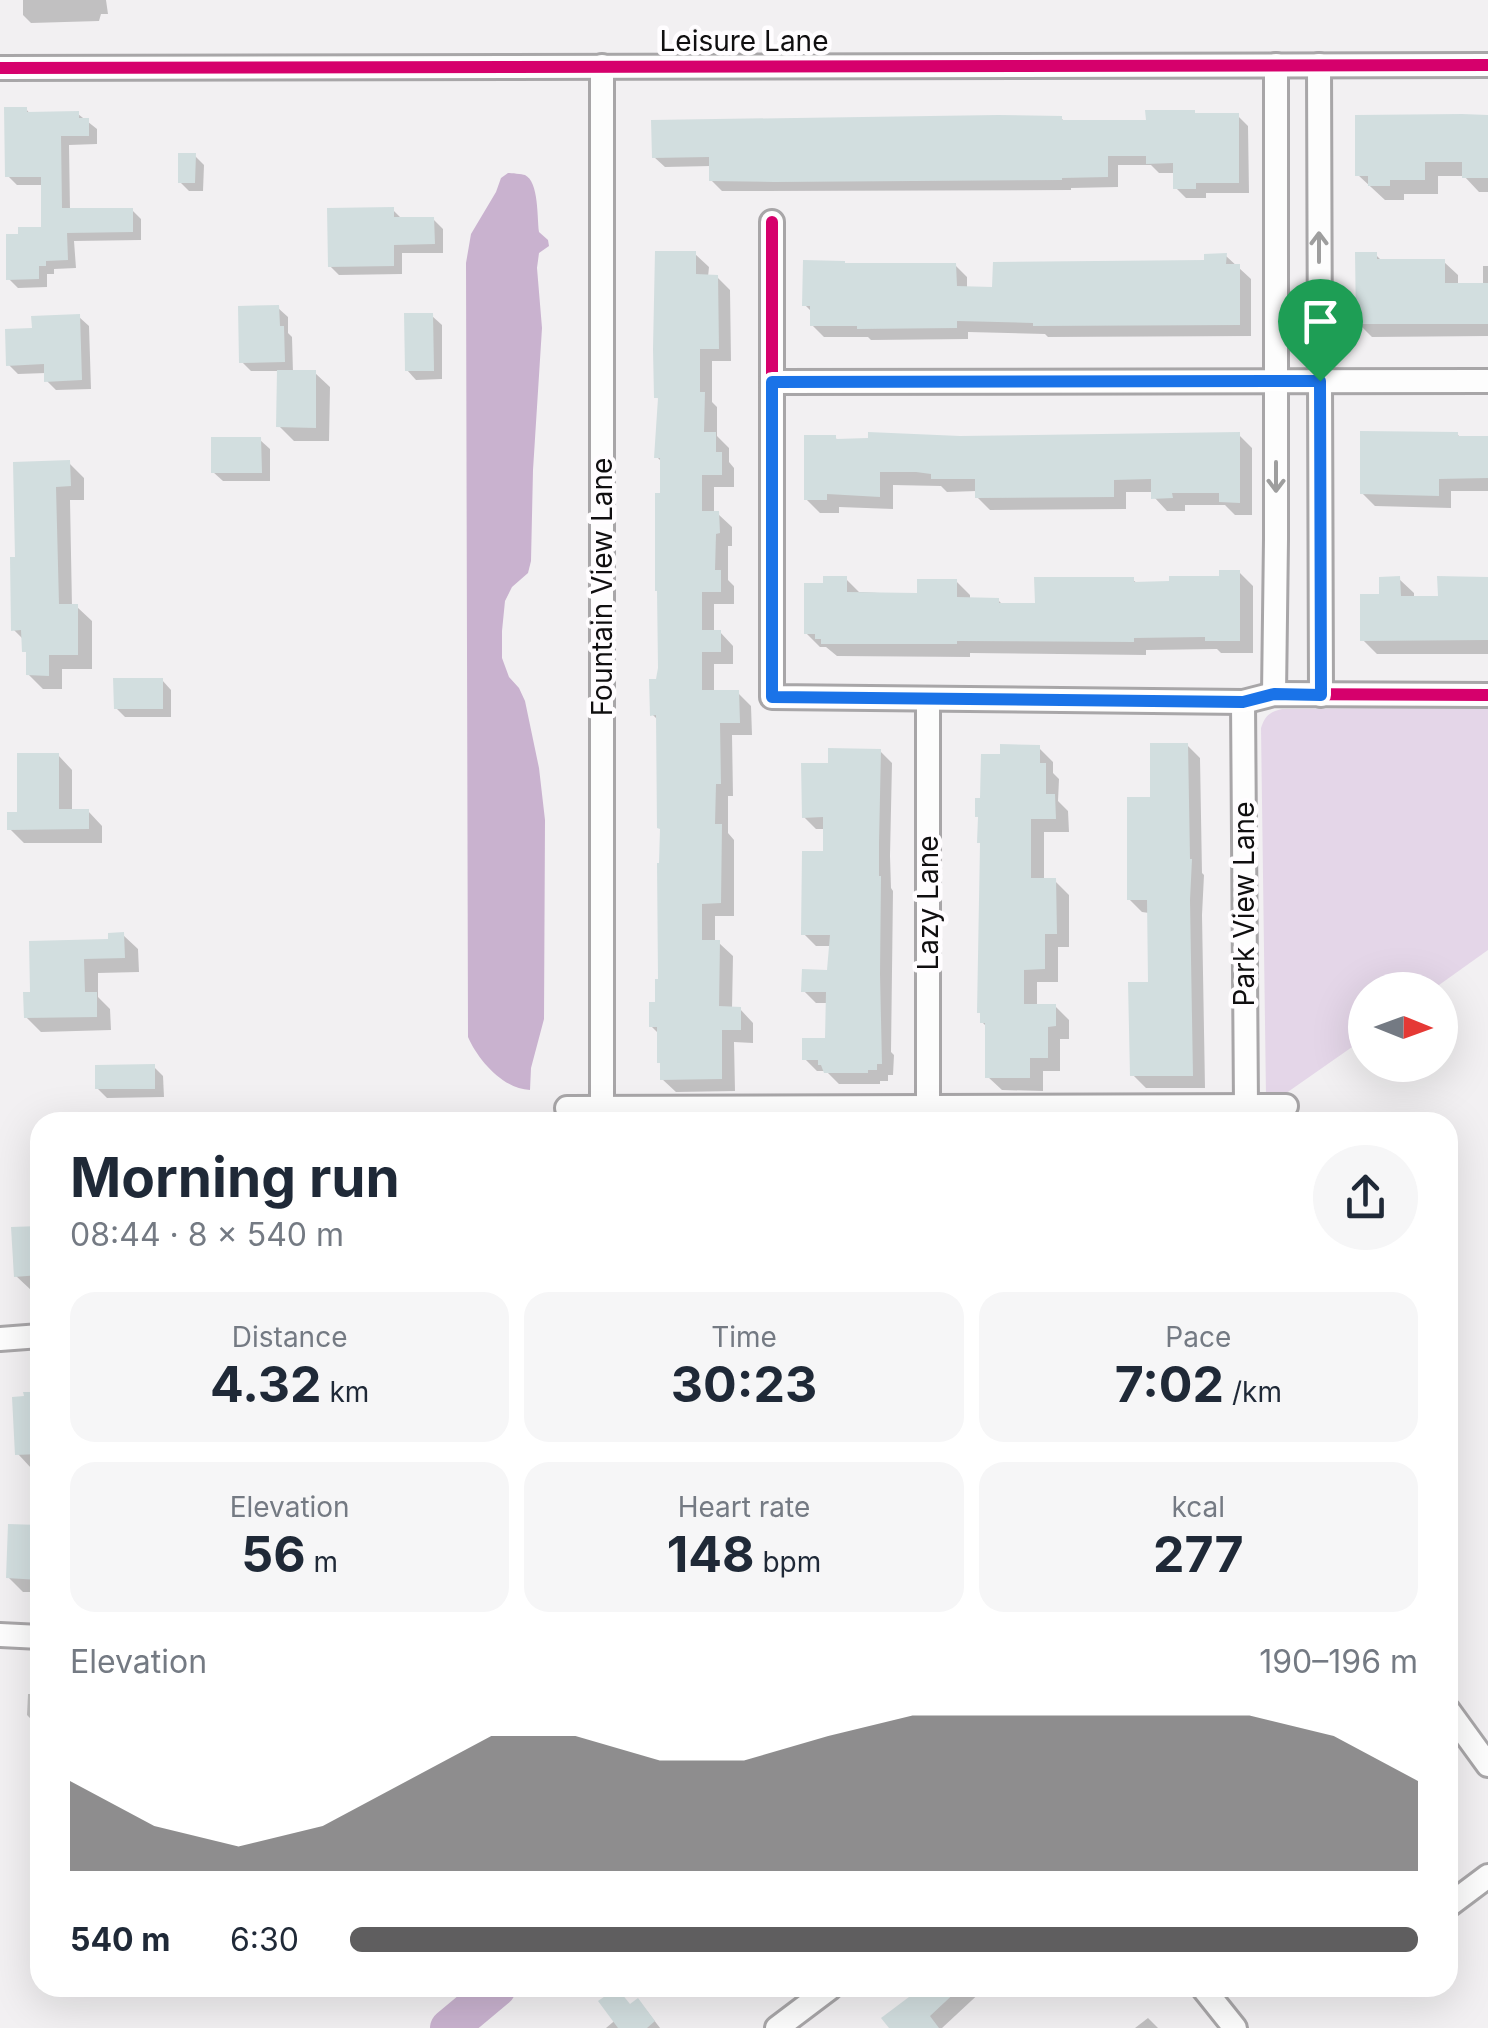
<!DOCTYPE html>
<meta charset="utf-8">
<style>
:root{--surface:#fff;--page:#f6f6f7;--text:#1f2937;--muted:#747a83;--accent:#5f5e5f}
body{margin:0;font-family:Inter,sans-serif;background:var(--page);color:var(--text);height:100vh;display:flex;flex-direction:column;font-size:38px;white-space:nowrap}
*{box-sizing:border-box;margin:0}
p{font-size:32px;color:var(--muted)}
.icon{flex:none;width:55px;height:55px;fill:none;stroke:currentColor;stroke-width:2;stroke-linecap:round;stroke-linejoin:round}
.map{position:relative;flex:1;overflow:hidden}
.sheet{position:absolute;left:30px;top:1112px;width:1428px;height:885px;display:flex;flex-direction:column;background:var(--surface);border-radius:30px;box-shadow:0 10px 40px #0002}
.sheet>*{flex:none}
.needle{width:65px;rotate:91deg}
.fabs{position:absolute;left:1348px;top:972px;display:grid;gap:20px}
.fabs a{display:grid;place-items:center;width:110px;height:110px;border-radius:50%;background:var(--surface);box-shadow:0 10px 40px #0002;font-size:50px}
.pin{position:absolute;display:grid;place-items:center;width:85px;height:85px;color:#fff;margin:-102px -42px;border-radius:50% 50% 50% 0;rotate:-45deg;box-shadow:0 0 10px #0007}
.pin .icon{rotate:45deg}
.round{display:grid;place-items:center;flex:none;width:105px;height:105px;border-radius:52px;background:var(--page)}
.head{display:flex;align-items:center;justify-content:space-between;height:170px;padding:0 40px}
h1{font-size:55px;font-weight:700;line-height:75px}
.stats{display:grid;grid-template-columns:repeat(3,1fr);gap:15px;height:170px;padding:10px 40px}
.stats div{display:grid;align-content:center;border-radius:25px;background:var(--page);text-align:center}
.stats b{font-size:50px;font-weight:700}
.stats small{font-size:28px;font-weight:400}
.stats p{font-size:28px}
.chart{height:280px;padding:20px 40px}
.chart p{display:flex;justify-content:space-between}
.chart svg{width:100%;height:180px;margin-top:10px;fill:var(--accent);opacity:.7}
ul{padding:0 40px;list-style:none;font-size:32px}
li{display:grid;grid-template-columns:160px 120px 1fr;align-items:center;height:75px}
li i{height:25px;border-radius:12px;background:var(--accent)}
.map>svg:first-child{display:block}
.green{fill:#e4d6e8}
.water{fill:#c9b2cf}
.shadow{fill:#0003}
.lines{fill:none;stroke-linecap:round;stroke-linejoin:round}
.river{stroke:#c9b2cf;stroke-width:38}
.building{fill:#d2dedf}
.street-casing{stroke:#a8a6a8;stroke-width:28}
.street{stroke:#fdfdfd;stroke-width:22}
.cycleway-casing{stroke:#fffdff;stroke-width:19}
.cycleway{stroke:#d6006c;stroke-width:12}
.oneway{stroke:#9e9e9e}
.route-casing{stroke:#fff;stroke-width:20}
.route{stroke:#1a73e8;stroke-width:12}
.labels{text-anchor:middle;stroke-width:9;stroke-linejoin:round;paint-order:stroke}
.street-label{font-size:28px;fill:#100f10;stroke:#fffdff}
</style>
<div class="map">
<svg width="1488" height="2028" viewBox="0 0 1488 2028">
<rect width="100%" height="100%" fill="#f2f0f2"/>
<path class="green" d="M 1488,707 L 1488,950 L 1432,990 L 1365,990 L 1365,1038 L 1282,1096 L 1266,1096 L 1261,728 C 1265,716 1269,712 1282,709 Z"/>
<path class="water" d="M 508,173 C 511,173 522,174 525,175 C 539,182 537,217 539,232 L 548,240 L 549,246 L 539,253 L 537,268 L 542,328 L 533,470 L 531,561 L 528,573 L 512,587 L 505,601 L 502,631 L 502,658 L 509,677 L 519,688 L 525,701 L 539,768 L 545,820 L 544,1019 L 531,1068 L 530,1090 C 503,1089 478,1060 468,1037 L 466,263 L 471,234 L 496,192 L 501,178 Z"/>
<g class="shadow">
<path d="M 23,0 L 106,0 L 108,14 L 101,14 L 99,21 L 31,23 L 23,15 Z"/>
<path d="M 26,109 L 31,115 L 78,114 L 97,129 L 97,144 L 69,145 L 70,210 L 132,210 L 141,219 L 141,240 L 74,241 L 76,268 L 54,269 L 54,274 L 47,274 L 47,287 L 18,288 L 9,279 L 44,229 L 44,185 L 17,185 L 8,176 Z"/>
<path d="M 1194,112 L 1198,116 L 1238,116 L 1248,126 L 1249,193 L 1206,193 L 1206,198 L 1186,198 L 1176,188 L 1176,173 L 1159,173 L 1151,165 L 1118,165 L 1118,187 L 1071,188 L 1071,190 L 722,191 L 711,180 L 711,166 L 665,167 L 654,157 L 1061,118 L 1066,123 L 1148,122 Z"/>
<path d="M 1488,117 L 1488,192 L 1479,192 L 1464,176 L 1438,176 L 1438,194 L 1404,194 L 1404,200 L 1385,200 L 1358,175 Z"/>
<path d="M 194,155 L 204,165 L 203,191 L 189,191 L 180,182 Z"/>
<path d="M 393,210 L 403,220 L 433,219 L 443,229 L 443,253 L 402,253 L 402,274 L 339,275 L 330,266 Z"/>
<path d="M 695,254 L 709,267 L 708,277 L 717,277 L 730,290 L 731,361 L 712,361 L 712,402 L 717,407 L 717,436 L 729,448 L 729,462 L 734,468 L 734,487 L 714,487 L 714,514 L 718,514 L 732,527 L 732,546 L 728,546 L 728,580 L 734,586 L 734,604 L 714,604 L 714,632 L 720,632 L 733,646 L 733,664 L 714,664 L 714,693 L 738,693 L 751,706 L 752,735 L 732,735 L 733,796 L 728,796 L 728,833 L 734,840 L 734,916 L 715,916 L 715,943 L 719,943 L 733,956 L 732,1009 L 740,1009 L 753,1023 L 753,1043 L 734,1042 L 735,1091 L 676,1092 L 662,1079 L 659,1034 L 651,1026 L 661,981 L 662,865 L 658,720 L 652,714 L 658,682 L 663,495 L 663,463 L 657,457 L 660,401 L 657,397 Z"/>
<path d="M 1376,255 L 1382,261 L 1444,262 L 1458,275 L 1458,285 L 1483,285 L 1483,266 L 1488,266 L 1488,336 L 1372,337 L 1358,323 Z"/>
<path d="M 1226,256 L 1251,279 L 1251,336 L 1048,337 L 1045,334 L 968,332 L 968,339 L 871,340 L 868,337 L 824,337 L 812,325 L 812,312 L 805,305 L 955,265 L 967,277 L 967,289 L 995,290 L 1207,263 Z"/>
<path d="M 278,308 L 288,317 L 288,333 L 292,337 L 293,373 L 315,373 L 330,387 L 329,441 L 294,441 L 279,426 L 279,371 L 251,371 L 242,362 Z"/>
<path d="M 432,316 L 442,325 L 442,379 L 416,380 L 407,370 Z"/>
<path d="M 79,317 L 89,326 L 91,389 L 56,390 L 47,381 L 46,373 L 18,374 L 9,365 L 34,330 Z"/>
<path d="M 1457,434 L 1461,438 L 1488,438 L 1488,491 L 1451,491 L 1451,508 L 1375,506 L 1362,493 Z"/>
<path d="M 1239,435 L 1252,448 L 1252,515 L 1235,515 L 1225,505 L 1185,505 L 1185,511 L 1167,511 L 1154,497 L 1153,492 L 1126,492 L 1126,509 L 990,510 L 977,497 L 977,491 L 947,492 L 941,486 L 893,485 L 893,509 L 839,507 L 839,513 L 820,513 L 806,499 L 835,437 L 838,441 Z"/>
<path d="M 260,440 L 270,449 L 270,481 L 223,481 L 213,472 Z"/>
<path d="M 69,463 L 84,478 L 84,500 L 70,500 L 72,607 L 77,607 L 92,621 L 92,669 L 62,669 L 62,689 L 43,689 L 28,674 L 28,654 L 24,650 L 24,640 L 14,630 L 18,559 L 15,464 Z"/>
<path d="M 1239,572 L 1253,586 L 1253,653 L 1221,653 L 1217,649 L 1146,650 L 1146,655 L 970,653 L 970,657 L 837,656 L 826,647 L 820,647 L 806,633 L 826,586 L 846,579 L 859,592 L 920,595 L 956,581 L 970,595 L 970,600 L 998,600 L 1003,605 L 1037,606 L 1133,580 L 1138,584 L 1221,578 Z"/>
<path d="M 1399,579 L 1414,593 L 1414,599 L 1440,598 L 1488,579 L 1488,654 L 1377,654 L 1363,640 L 1382,596 Z"/>
<path d="M 162,680 L 171,690 L 171,717 L 125,717 L 116,708 Z"/>
<path d="M 1187,745 L 1200,758 L 1202,873 L 1204,875 L 1202,915 L 1205,1088 L 1146,1088 L 1133,1075 L 1151,984 L 1149,913 L 1142,912 L 1129,899 Z"/>
<path d="M 1039,748 L 1053,762 L 1053,773 L 1059,779 L 1058,801 L 1068,811 L 1069,832 L 1044,832 L 1044,880 L 1055,881 L 1069,895 L 1069,947 L 1058,947 L 1058,982 L 1037,982 L 1037,1006 L 1055,1006 L 1069,1020 L 1069,1039 L 1060,1039 L 1060,1071 L 1043,1071 L 1043,1091 L 1002,1090 L 988,1077 L 987,1027 L 982,1022 L 982,1015 L 979,1012 L 982,801 L 1003,757 Z"/>
<path d="M 880,751 L 892,763 L 890,856 L 891,888 L 893,891 L 891,1052 L 894,1055 L 893,1075 L 888,1075 L 888,1081 L 880,1081 L 880,1084 L 839,1084 L 826,1071 L 817,1071 L 805,1059 L 828,1041 L 829,1003 L 816,1003 L 804,991 L 829,972 L 832,946 L 816,946 L 804,934 L 825,854 L 825,829 L 816,829 L 804,817 L 831,765 Z"/>
<path d="M 58,755 L 72,770 L 72,812 L 88,811 L 102,826 L 102,843 L 24,843 L 10,829 Z"/>
<path d="M 123,935 L 138,949 L 139,972 L 98,973 L 98,997 L 110,1009 L 111,1030 L 41,1032 L 26,1017 L 32,994 L 31,943 L 111,942 Z"/>
<path d="M 154,1067 L 163,1076 L 164,1097 L 107,1098 L 97,1088 Z"/>
<path d="M 33,1217 L 40,1217 L 40,1290 L 31,1290 L 16,1276 L 33,1229 Z"/>
<path d="M 40,1394 L 40,1468 L 32,1469 L 18,1454 Z"/>
<path d="M 40,1528 L 40,1592 L 23,1592 L 8,1577 Z"/>
<path d="M 28,1694 L 40,1694 L 40,1767 L 37,1764 L 37,1725 L 27,1715 Z"/>
<path d="M 923,1988 L 985,1988 L 942,2028 L 892,2028 Z"/>
<path d="M 631,2007 L 647,2011 L 660,2028 L 606,2028 Z"/>
<path d="M 1148,2018 L 1158,2028 L 1135,2028 Z"/>
</g>
<g class="lines">
<path class="river" d="M 449,2028 L 497,1988"/>
</g>
<g class="building">
<path d="M 4,107 L 27,107 L 27,112 L 79,111 L 79,118 L 89,118 L 89,136 L 61,136 L 62,208 L 133,208 L 133,232 L 67,233 L 68,260 L 46,261 L 46,266 L 39,266 L 39,279 L 6,280 L 6,234 L 18,234 L 18,227 L 41,227 L 41,177 L 5,177 Z"/>
<path d="M 1145,110 L 1195,110 L 1195,113 L 1239,113 L 1239,183 L 1196,183 L 1196,189 L 1173,189 L 1173,163 L 1146,164 L 1146,156 L 1108,156 L 1108,177 L 1062,178 L 1062,180 L 774,182 L 709,181 L 709,157 L 652,158 L 651,120 L 998,115 L 1062,116 L 1062,120 L 1146,120 Z"/>
<path d="M 1462,114 L 1488,115 L 1488,178 L 1462,178 L 1462,162 L 1425,162 L 1425,180 L 1390,180 L 1390,186 L 1368,186 L 1368,176 L 1355,176 L 1355,115 Z"/>
<path d="M 178,153 L 196,153 L 195,183 L 178,183 Z"/>
<path d="M 394,207 L 394,217 L 434,217 L 435,244 L 394,245 L 394,266 L 328,267 L 327,208 Z"/>
<path d="M 655,251 L 696,251 L 696,274 L 718,275 L 719,349 L 700,349 L 700,392 L 705,392 L 704,432 L 716,432 L 716,452 L 722,452 L 722,475 L 702,475 L 702,511 L 719,511 L 720,533 L 716,534 L 715,570 L 721,570 L 721,592 L 702,592 L 702,630 L 721,630 L 721,652 L 702,652 L 702,690 L 739,690 L 740,723 L 720,723 L 721,784 L 716,784 L 715,824 L 722,824 L 721,903 L 702,904 L 702,940 L 720,940 L 719,1006 L 741,1007 L 741,1030 L 722,1030 L 722,1079 L 660,1080 L 660,1063 L 657,1063 L 657,1027 L 649,1027 L 649,1002 L 655,1002 L 655,979 L 658,979 L 657,863 L 659,863 L 660,829 L 657,828 L 656,715 L 650,716 L 649,679 L 656,679 L 658,668 L 657,591 L 655,591 L 655,493 L 660,493 L 660,458 L 654,458 L 658,398 L 654,398 L 653,349 Z"/>
<path d="M 1355,252 L 1377,252 L 1377,259 L 1445,259 L 1445,283 L 1488,283 L 1488,324 L 1356,324 Z"/>
<path d="M 1227,253 L 1226,264 L 1240,264 L 1240,325 L 1033,326 L 1033,323 L 957,321 L 957,328 L 857,329 L 857,326 L 810,326 L 810,306 L 802,306 L 803,260 L 845,261 L 845,263 L 956,263 L 957,286 L 992,287 L 993,262 L 1204,260 L 1204,254 Z"/>
<path d="M 279,305 L 280,326 L 284,326 L 285,362 L 239,363 L 238,306 Z"/>
<path d="M 404,313 L 433,313 L 434,371 L 405,371 Z"/>
<path d="M 80,314 L 82,380 L 44,382 L 44,364 L 6,366 L 5,329 L 32,328 L 31,316 Z"/>
<path d="M 277,370 L 316,370 L 316,428 L 276,427 Z"/>
<path d="M 1360,431 L 1458,432 L 1458,436 L 1488,436 L 1488,478 L 1439,479 L 1439,496 L 1360,494 Z"/>
<path d="M 868,432 L 960,436 L 1240,432 L 1240,503 L 1219,502 L 1219,493 L 1172,493 L 1173,498 L 1151,499 L 1151,479 L 1114,480 L 1114,497 L 975,498 L 975,479 L 931,479 L 931,474 L 916,472 L 880,472 L 880,497 L 827,494 L 827,500 L 804,500 L 804,435 L 836,435 L 836,439 L 868,438 Z"/>
<path d="M 211,437 L 261,437 L 262,473 L 211,473 Z"/>
<path d="M 70,460 L 71,486 L 56,487 L 59,604 L 78,604 L 78,655 L 49,655 L 49,676 L 26,675 L 26,652 L 22,652 L 21,630 L 11,631 L 10,557 L 15,557 L 13,462 Z"/>
<path d="M 1219,570 L 1240,570 L 1240,641 L 1205,641 L 1205,637 L 1134,638 L 1134,642 L 957,641 L 957,644 L 821,644 L 821,639 L 815,639 L 815,634 L 804,634 L 804,583 L 823,583 L 823,576 L 847,576 L 847,592 L 917,593 L 917,579 L 957,579 L 957,597 L 999,598 L 999,603 L 1035,603 L 1034,577 L 1134,577 L 1134,582 L 1169,581 L 1169,576 L 1219,576 Z"/>
<path d="M 1400,576 L 1401,596 L 1438,596 L 1437,576 L 1488,577 L 1488,640 L 1360,641 L 1360,594 L 1379,594 L 1379,577 Z"/>
<path d="M 113,678 L 163,678 L 163,709 L 114,709 Z"/>
<path d="M 1150,743 L 1188,743 L 1190,859 L 1192,859 L 1190,900 L 1193,1076 L 1130,1076 L 1128,982 L 1148,982 L 1147,900 L 1127,900 L 1127,797 L 1150,797 Z"/>
<path d="M 1000,744 L 1040,745 L 1040,763 L 1046,763 L 1046,794 L 1055,794 L 1056,819 L 1031,819 L 1031,878 L 1056,878 L 1057,934 L 1045,934 L 1045,969 L 1024,970 L 1024,1004 L 1056,1004 L 1056,1026 L 1048,1027 L 1048,1058 L 1030,1058 L 1030,1078 L 985,1078 L 985,1023 L 980,1023 L 980,1013 L 977,1013 L 980,843 L 977,843 L 978,817 L 975,817 L 975,798 L 980,798 L 981,754 L 1000,754 Z"/>
<path d="M 828,748 L 881,749 L 879,843 L 879,876 L 881,876 L 880,974 L 882,1064 L 877,1064 L 877,1070 L 868,1070 L 868,1073 L 824,1073 L 821,1065 L 818,1065 L 818,1060 L 802,1060 L 802,1038 L 825,1038 L 826,992 L 801,992 L 802,969 L 827,970 L 830,935 L 801,935 L 802,851 L 823,851 L 823,817 L 802,818 L 801,763 L 828,763 Z"/>
<path d="M 17,753 L 59,753 L 59,809 L 89,809 L 89,829 L 7,830 L 7,812 L 17,812 Z"/>
<path d="M 124,932 L 125,958 L 84,959 L 85,992 L 97,992 L 97,1017 L 24,1018 L 23,992 L 30,992 L 29,941 L 108,939 L 108,933 Z"/>
<path d="M 155,1064 L 155,1089 L 95,1089 L 95,1065 Z"/>
<path d="M 40,1226 L 40,1275 L 14,1277 L 11,1227 Z"/>
<path d="M 23,1392 L 40,1392 L 40,1454 L 15,1455 L 12,1397 L 24,1396 Z"/>
<path d="M 8,1524 L 40,1525 L 40,1580 L 6,1578 Z"/>
<path d="M 617,1988 L 630,2004 L 638,1998 L 655,2021 L 647,2028 L 618,2028 L 598,2001 Z"/>
<path d="M 921,1988 L 960,1988 L 930,2016 L 939,2028 L 889,2028 L 881,2018 Z"/>
</g>
<g class="lines">
<g class="street-casing">
<g id="street">
<path d="M 1319,65 L 1321,695"/>
<path d="M 0,68 L 1488,65"/>
<path d="M 772,222 L 772,697 L 1243,702 L 1274,694 L 1488,695"/>
<path d="M 772,382 L 1488,381"/>
<path d="M 1274,694 L 1276,539 L 1276,65"/>
<path d="M 928,699 L 928,1107"/>
<path d="M 1243,702 L 1246,1106"/>
<path d="M 567,1108 L 1286,1106"/>
<path d="M 602,1108 L 602,66"/>
<path d="M 0,1339 L 40,1336"/>
<path d="M 0,1635 L 40,1637"/>
<path d="M 1448,1710 L 1488,1765"/>
<path d="M 1448,1906 L 1488,1876"/>
<path d="M 1203,1988 L 1235,2028"/>
<path d="M 777,2028 L 830,1988"/>
</g>
</g>
<use href="#street" class="street"/>
<g class="cycleway-casing">
<g id="cycleway">
<path d="M 0,68 L 1488,65"/>
<path d="M 772,222 L 772,697 L 1243,702 L 1274,694 L 1488,695"/>
</g>
</g>
<use href="#cycleway" class="cycleway"/>
</g>
<defs><path id="oneway-shaft" d="M-6 0H5M1.5-3L5.5 0L1.5 3" fill="none" stroke-width="1.6" stroke-linecap="round" stroke-linejoin="round" transform="scale(2.5)"/></defs>
<g class="oneway">
<use href="#oneway-shaft" transform="translate(1319 247) rotate(-90)"/>
<use href="#oneway-shaft" transform="translate(1276 477) rotate(90)"/>
</g>
<g class="lines">
<g class="route-casing">
<path id="route" d="M 1320,381 L 1321,695 L 1274,694 L 1243,702 L 772,697 L 772,382 Z"/>
</g>
<use href="#route" class="route"/>
</g>
<g class="labels">
<g class="street-label">
<text x="744" y="51">Leisure Lane</text>
<text transform="translate(602 587) rotate(-90)" y="10">Fountain View Lane</text>
<text transform="translate(928 903) rotate(-90)" y="10">Lazy Lane</text>
<text transform="translate(1244 904) rotate(-90)" y="10">Park View Lane</text>
</g>
</g>
</svg>
<div class="fabs">
<a><svg class="needle" viewBox="-14 -14 28 28"><path d="M0-13l5 13h-10z" fill="#e53935"/><path d="M0 13l5-13h-10z" fill="#747a83"/></svg></a>
</div>
<div class="pin" style="left:1320px;top:381px;background:#1e9e55"><svg class="icon" aria-label="arrive" viewBox="0 0 24 24"><path d="M6 21V4h12l-3 4 3 4H6"/></svg></div>
<section class="sheet">
<div class="head"><div><h1>Morning run</h1><p>08:44 · 8 × 540 m</p></div><a class="round"><svg class="icon" aria-label="share" viewBox="0 0 24 24"><path d="M12 15V3M7 8l5-5 5 5M5 13v7h14v-7"/></svg></a></div>
<div class="stats">
<div><p>Distance</p><b>4.32<small> km</small></b></div>
<div><p>Time</p><b>30:23</b></div>
<div><p>Pace</p><b>7:02<small> /km</small></b></div>
</div>
<div class="stats">
<div><p>Elevation</p><b>56<small> m</small></b></div>
<div><p>Heart rate</p><b>148<small> bpm</small></b></div>
<div><p>kcal</p><b>277</b></div>
</div>
<div class="chart"><p><span>Elevation</span>190–196 m</p>
<svg viewBox="0 0 160 44" preserveAspectRatio="none"><path d="M0 44V22L10 33L20 38L30 33L40 22L50 11L60 11L70 17L80 17L90 11L100 6L110 6L120 6L130 6L140 6L150 11L160 22V44z"/></svg>
</div>
<ul>
<li><b>540 m</b>6:30<i style="width:100%"></i></li>
</ul>
</section>
</div>
